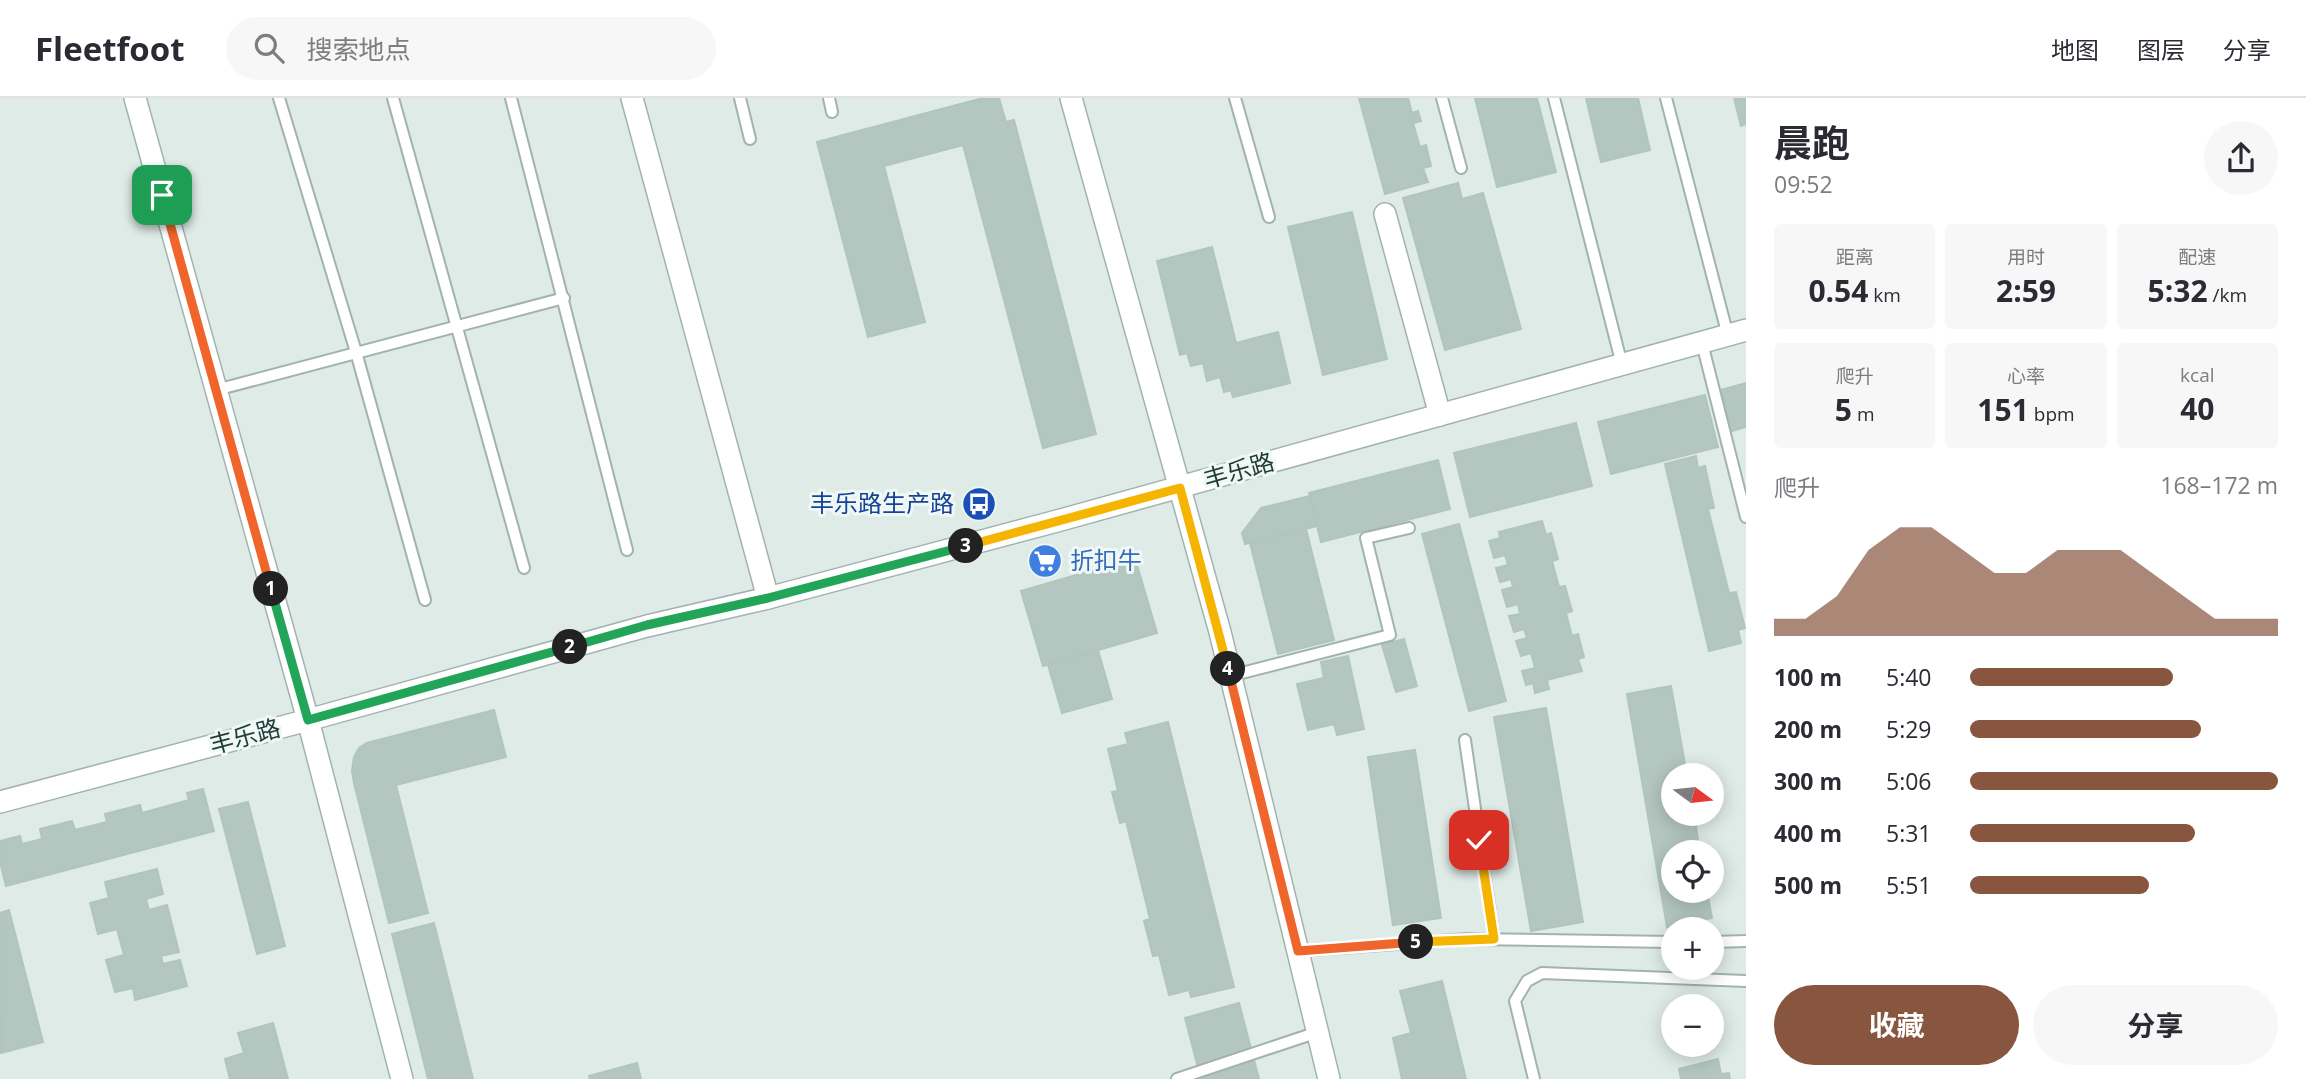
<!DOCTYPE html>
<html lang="zh">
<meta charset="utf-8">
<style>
:root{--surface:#fff;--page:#f7f7f7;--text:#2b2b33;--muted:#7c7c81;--line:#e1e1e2;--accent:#88553f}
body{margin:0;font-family:"Open Sans","Noto Sans SC",sans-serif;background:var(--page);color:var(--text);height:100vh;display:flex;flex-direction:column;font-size:26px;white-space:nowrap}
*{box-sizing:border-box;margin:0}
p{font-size:23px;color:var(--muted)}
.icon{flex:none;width:38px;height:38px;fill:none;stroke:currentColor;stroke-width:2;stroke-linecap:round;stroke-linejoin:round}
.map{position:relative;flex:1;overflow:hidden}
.side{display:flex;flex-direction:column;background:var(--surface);width:560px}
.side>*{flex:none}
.needle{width:46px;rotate:105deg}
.controls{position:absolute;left:1661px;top:665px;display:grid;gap:14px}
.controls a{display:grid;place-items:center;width:63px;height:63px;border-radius:50%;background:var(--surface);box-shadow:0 4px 18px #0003;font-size:35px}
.pin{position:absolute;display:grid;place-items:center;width:60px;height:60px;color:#fff;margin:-30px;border-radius:14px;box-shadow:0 4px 10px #0006}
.km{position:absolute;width:35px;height:35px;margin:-18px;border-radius:50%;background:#222;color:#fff;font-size:19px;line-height:35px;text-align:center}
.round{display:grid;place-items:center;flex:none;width:74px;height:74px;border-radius:37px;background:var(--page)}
.overview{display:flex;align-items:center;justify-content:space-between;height:119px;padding:0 28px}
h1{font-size:38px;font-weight:700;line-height:52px}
.metrics{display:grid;grid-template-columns:repeat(3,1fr);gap:10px;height:119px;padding:7px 28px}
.metrics div{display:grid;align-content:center;border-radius:7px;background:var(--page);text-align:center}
.metrics b{font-size:30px;font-weight:700}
.metrics small{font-size:19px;font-weight:400}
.metrics p{font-size:19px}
.chart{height:196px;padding:14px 28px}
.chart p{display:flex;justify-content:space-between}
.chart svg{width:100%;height:126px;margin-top:7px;fill:var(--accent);opacity:.7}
.button{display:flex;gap:14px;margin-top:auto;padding:14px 28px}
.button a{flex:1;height:80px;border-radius:42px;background:var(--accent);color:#fff;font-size:28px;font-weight:700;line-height:80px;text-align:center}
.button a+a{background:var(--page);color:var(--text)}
ul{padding:0 28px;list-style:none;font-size:23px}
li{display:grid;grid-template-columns:112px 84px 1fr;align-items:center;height:52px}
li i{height:18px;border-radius:9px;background:var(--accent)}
header{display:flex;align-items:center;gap:42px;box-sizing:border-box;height:98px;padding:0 35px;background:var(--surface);border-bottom:2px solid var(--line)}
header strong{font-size:33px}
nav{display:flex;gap:38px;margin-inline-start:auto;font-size:24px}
.search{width:490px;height:63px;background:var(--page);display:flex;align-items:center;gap:18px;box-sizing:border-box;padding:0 24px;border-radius:38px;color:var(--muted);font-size:26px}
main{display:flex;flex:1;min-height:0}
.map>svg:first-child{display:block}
.building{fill:#b4c6c0;stroke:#b1c5bf;stroke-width:2}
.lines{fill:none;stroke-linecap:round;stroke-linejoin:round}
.lane-casing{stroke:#a2b3af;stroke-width:14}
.street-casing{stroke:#a2b3af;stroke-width:24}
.lane{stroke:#fff;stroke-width:10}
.street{stroke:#fff;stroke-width:21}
.split-1-casing{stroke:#fff;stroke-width:14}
.split-2-casing{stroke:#fff;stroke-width:14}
.split-3-casing{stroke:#fff;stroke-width:14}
.split-4-casing{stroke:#fff;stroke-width:14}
.split-5-casing{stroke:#fff;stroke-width:14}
.split-6-casing{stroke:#fff;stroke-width:14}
.split-1{stroke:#f0652b;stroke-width:9}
.split-2{stroke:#22a559;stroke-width:9}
.split-3{stroke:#22a559;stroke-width:9}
.split-4{stroke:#f5b400;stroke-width:9}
.split-5{stroke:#f0652b;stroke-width:9}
.split-6{stroke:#f5b400;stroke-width:9}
.labels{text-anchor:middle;stroke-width:6;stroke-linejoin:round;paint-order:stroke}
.street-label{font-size:24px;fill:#1f3c37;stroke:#eff8f4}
.transit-label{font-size:24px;fill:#164399;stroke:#eff8f4;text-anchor:end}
.shop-label{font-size:24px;fill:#366cbe;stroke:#eff8f4;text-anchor:start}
</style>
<header>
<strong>Fleetfoot</strong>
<div class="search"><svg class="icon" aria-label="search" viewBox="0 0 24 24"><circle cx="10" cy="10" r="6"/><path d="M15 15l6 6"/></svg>搜索地点</div>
<nav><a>地图</a><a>图层</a><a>分享</a></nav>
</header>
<main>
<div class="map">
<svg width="1746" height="981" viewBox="0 0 1746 981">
<rect width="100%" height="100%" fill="#dfebe7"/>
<g class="building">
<path d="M 983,0 L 999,0 L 1006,24 L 1014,22 L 1096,336 L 1043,350 L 963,47 L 884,68 L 925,224 L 868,239 L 817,44 Z"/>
<path d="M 1359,0 L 1408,0 L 1412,15 L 1418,13 L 1421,23 L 1413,25 L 1420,49 L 1426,47 L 1431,68 L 1423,70 L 1428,84 L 1385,96 Z"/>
<path d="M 1475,0 L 1537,0 L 1556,74 L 1497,89 Z"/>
<path d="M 1586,0 L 1638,0 L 1650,52 L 1601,64 Z"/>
<path d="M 1734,0 L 1746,0 L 1746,26 L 1741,28 Z"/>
<path d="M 1458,85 L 1462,101 L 1483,95 L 1521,231 L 1445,252 L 1403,100 Z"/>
<path d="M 1352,114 L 1387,261 L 1323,277 L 1288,129 Z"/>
<path d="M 1212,149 L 1236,245 L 1278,234 L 1290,285 L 1233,299 L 1231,292 L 1224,294 L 1220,279 L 1207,283 L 1203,265 L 1191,268 L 1187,255 L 1180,257 L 1157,163 Z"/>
<path d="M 1746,285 L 1746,329 L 1732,333 L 1721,292 Z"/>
<path d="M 1705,297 L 1718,349 L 1611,376 L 1598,324 Z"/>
<path d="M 1576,325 L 1592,388 L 1470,419 L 1454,355 Z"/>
<path d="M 1696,358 L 1698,370 L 1705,368 L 1714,410 L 1708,411 L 1729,495 L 1736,494 L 1745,530 L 1738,532 L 1741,545 L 1709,553 L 1665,366 Z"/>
<path d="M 1438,362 L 1450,411 L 1321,444 L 1309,395 Z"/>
<path d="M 1310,398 L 1317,428 L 1245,446 L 1242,435 L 1261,410 Z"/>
<path d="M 1542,423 L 1546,437 L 1551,435 L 1558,461 L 1552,463 L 1559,489 L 1565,488 L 1572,513 L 1566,515 L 1572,538 L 1578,536 L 1584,559 L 1578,561 L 1582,573 L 1547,582 L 1549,591 L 1535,595 L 1533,585 L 1526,587 L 1522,573 L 1535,570 L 1531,555 L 1521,558 L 1516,543 L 1527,540 L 1524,531 L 1514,534 L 1509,518 L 1520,516 L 1518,506 L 1507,509 L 1502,492 L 1513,489 L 1511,481 L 1500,484 L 1496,470 L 1508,467 L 1505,457 L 1494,460 L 1489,443 L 1500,440 L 1499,434 Z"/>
<path d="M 1459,426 L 1506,603 L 1469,613 L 1422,436 Z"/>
<path d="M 1306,431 L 1334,542 L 1278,556 L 1250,445 Z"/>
<path d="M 1135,460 L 1157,535 L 1043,568 L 1021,493 Z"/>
<path d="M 1404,541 L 1417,588 L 1396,594 L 1382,547 Z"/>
<path d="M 1098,552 L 1112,601 L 1062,615 L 1048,567 Z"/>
<path d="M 1348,558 L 1364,631 L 1337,637 L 1334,626 L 1308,632 L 1297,586 L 1324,580 L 1321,564 Z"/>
<path d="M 1671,588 L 1687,677 L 1673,677 L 1673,716 L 1694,716 L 1700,754 L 1673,754 L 1673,793 L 1707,793 L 1712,820 L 1667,829 L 1627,596 Z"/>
<path d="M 1546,610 L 1583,824 L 1531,833 L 1494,619 Z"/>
<path d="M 494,612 L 506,659 L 396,687 L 428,815 L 389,825 L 354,685 L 352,673 L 354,659 L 359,650 L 367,645 Z"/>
<path d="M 1168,624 L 1234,889 L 1191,899 L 1189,892 L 1169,897 L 1159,857 L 1153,858 L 1144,823 L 1150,821 L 1126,723 L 1120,725 L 1112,694 L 1118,693 L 1108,651 L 1128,646 L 1125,635 Z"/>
<path d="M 1415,652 L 1441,820 L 1393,827 L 1368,659 Z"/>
<path d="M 203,691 L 214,733 L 6,788 L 0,764 L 0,743 L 20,738 L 22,746 L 42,741 L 40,731 L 72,723 L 75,732 L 107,724 L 105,716 L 140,707 L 142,715 L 189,702 L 187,695 Z"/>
<path d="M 248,704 L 285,848 L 257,856 L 219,711 Z"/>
<path d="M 157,771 L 163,796 L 146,801 L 149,812 L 167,807 L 179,854 L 161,858 L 163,866 L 180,862 L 187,888 L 135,902 L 133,890 L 115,894 L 106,862 L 124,857 L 117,831 L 98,836 L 90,805 L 109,800 L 105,784 Z"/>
<path d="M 9,812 L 43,944 L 1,955 L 0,815 Z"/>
<path d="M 434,825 L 473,981 L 428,981 L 392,836 Z"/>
<path d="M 1442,883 L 1466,981 L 1402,981 L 1393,940 L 1411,935 L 1400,893 Z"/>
<path d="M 1239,905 L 1259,981 L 1201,981 L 1185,920 Z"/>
<path d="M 273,925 L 288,981 L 230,981 L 225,961 L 244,955 L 238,935 Z"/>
<path d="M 1718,961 L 1721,976 L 1729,975 L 1730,981 L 1681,981 L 1679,971 Z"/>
<path d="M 637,965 L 641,981 L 590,981 L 589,978 Z"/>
</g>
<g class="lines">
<g class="lane-casing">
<g id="lane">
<path d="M 279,0 L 356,254 L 425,502"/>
<path d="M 393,0 L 524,470"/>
<path d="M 511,0 L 627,452"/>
<path d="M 740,0 L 750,41"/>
<path d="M 829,0 L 832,14"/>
<path d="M 1235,0 L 1269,119"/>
<path d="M 1442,0 L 1461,70"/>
<path d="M 1554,0 L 1622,267"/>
<path d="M 1666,0 L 1728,238"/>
<path d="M 1702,245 L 1746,419"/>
<path d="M 216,292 L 564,200"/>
<path d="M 1230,578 L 1390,537 L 1366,440 L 1409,430"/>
<path d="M 1465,642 L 1494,841"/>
<path d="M 1712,844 L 1746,843"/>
<path d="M 1298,853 L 1467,841 L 1673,844"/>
<path d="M 1177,981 L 1318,934"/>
<path d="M 1534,981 L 1515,903 L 1527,883 L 1542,875 L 1746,883"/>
</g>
</g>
<g class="street-casing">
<g id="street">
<path d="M 135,0 L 308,622 L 402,981"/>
<path d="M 632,0 L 768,500"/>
<path d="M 1071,0 L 1220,534 L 1329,981"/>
<path d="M 1385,116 L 1440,317"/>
<path d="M 0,704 L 308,622 L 647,528 L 768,500 L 1057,423 L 1746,232"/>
</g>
</g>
<use href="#lane" class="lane"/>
<use href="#street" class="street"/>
</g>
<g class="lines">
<g class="split-1-casing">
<path id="split-1" d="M 162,97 L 271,491"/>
</g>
<g class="split-2-casing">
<path id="split-2" d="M 271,491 L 308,622 L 570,549"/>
</g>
<g class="split-3-casing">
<path id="split-3" d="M 570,549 L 647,527 L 768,500 L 966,448"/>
</g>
<g class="split-4-casing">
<path id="split-4" d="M 966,448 L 1180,390 L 1228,571"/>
</g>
<g class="split-5-casing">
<path id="split-5" d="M 1228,571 L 1298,853 L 1416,844"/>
</g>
<g class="split-6-casing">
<path id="split-6" d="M 1416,844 L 1494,841 L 1479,742"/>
</g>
<use href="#split-1" class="split-1"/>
<use href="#split-2" class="split-2"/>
<use href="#split-3" class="split-3"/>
<use href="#split-4" class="split-4"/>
<use href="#split-5" class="split-5"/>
<use href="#split-6" class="split-6"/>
</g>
<defs>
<g id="bus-disc" transform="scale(1.75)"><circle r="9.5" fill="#1a4fb4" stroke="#eff8f4"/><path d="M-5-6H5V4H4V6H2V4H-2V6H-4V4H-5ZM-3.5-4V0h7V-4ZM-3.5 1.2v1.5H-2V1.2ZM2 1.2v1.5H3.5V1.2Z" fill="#fff"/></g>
<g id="supermarket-disc" transform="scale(1.75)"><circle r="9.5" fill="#3f7fe0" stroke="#eff8f4"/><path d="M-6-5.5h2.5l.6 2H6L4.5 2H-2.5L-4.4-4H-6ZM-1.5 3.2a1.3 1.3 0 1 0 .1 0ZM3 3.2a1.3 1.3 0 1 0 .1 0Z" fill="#fff"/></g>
</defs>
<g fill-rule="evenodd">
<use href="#bus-disc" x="979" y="406"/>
<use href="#supermarket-disc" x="1045" y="463"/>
</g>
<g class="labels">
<g class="street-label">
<text transform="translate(1239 373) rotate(-16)" y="8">丰乐路</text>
<text transform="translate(245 639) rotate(-15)" y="8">丰乐路</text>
</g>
<g class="transit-label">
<text x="954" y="414">丰乐路生产路</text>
</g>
<g class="shop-label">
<text x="1070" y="471">折扣牛</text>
</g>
</g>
</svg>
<div class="controls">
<a><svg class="needle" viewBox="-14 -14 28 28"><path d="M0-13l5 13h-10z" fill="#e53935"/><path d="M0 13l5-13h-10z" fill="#7c7c81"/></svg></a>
<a><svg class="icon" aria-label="locate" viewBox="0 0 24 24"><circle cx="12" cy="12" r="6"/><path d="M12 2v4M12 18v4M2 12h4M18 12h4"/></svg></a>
<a>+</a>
<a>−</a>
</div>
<div class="pin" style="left:162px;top:97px;background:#1e9e55"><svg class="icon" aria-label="arrive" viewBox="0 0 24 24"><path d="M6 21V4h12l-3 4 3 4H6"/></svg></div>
<div class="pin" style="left:1479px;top:742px;background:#d93025"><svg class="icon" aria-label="check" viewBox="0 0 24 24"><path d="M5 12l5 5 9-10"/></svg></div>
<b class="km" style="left:271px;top:491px">1</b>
<b class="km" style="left:570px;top:549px">2</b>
<b class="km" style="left:966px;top:448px">3</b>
<b class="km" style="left:1228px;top:571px">4</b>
<b class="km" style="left:1416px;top:844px">5</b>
</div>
<section class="side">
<div class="overview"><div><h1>晨跑</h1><p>09:52</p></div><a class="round"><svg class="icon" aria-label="share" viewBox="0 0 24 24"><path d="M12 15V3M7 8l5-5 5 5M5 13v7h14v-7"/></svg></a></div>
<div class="metrics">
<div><p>距离</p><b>0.54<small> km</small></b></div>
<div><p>用时</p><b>2:59</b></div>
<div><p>配速</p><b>5:32<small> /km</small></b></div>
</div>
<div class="metrics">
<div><p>爬升</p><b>5<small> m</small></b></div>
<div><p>心率</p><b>151<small> bpm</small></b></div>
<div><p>kcal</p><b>40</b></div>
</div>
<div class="chart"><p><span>爬升</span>168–172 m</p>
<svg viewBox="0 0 160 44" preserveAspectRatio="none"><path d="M0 44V38L10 38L20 30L30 14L40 6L50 6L60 14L70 22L80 22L90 14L100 14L110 14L120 22L130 30L140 38L150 38L160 38V44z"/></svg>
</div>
<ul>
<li><b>100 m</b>5:40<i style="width:66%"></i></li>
<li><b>200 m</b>5:29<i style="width:75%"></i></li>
<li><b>300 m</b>5:06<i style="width:100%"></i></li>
<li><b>400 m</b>5:31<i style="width:73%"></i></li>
<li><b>500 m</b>5:51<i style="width:58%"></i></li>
</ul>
<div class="button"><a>收藏</a><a>分享</a></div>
</section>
</main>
